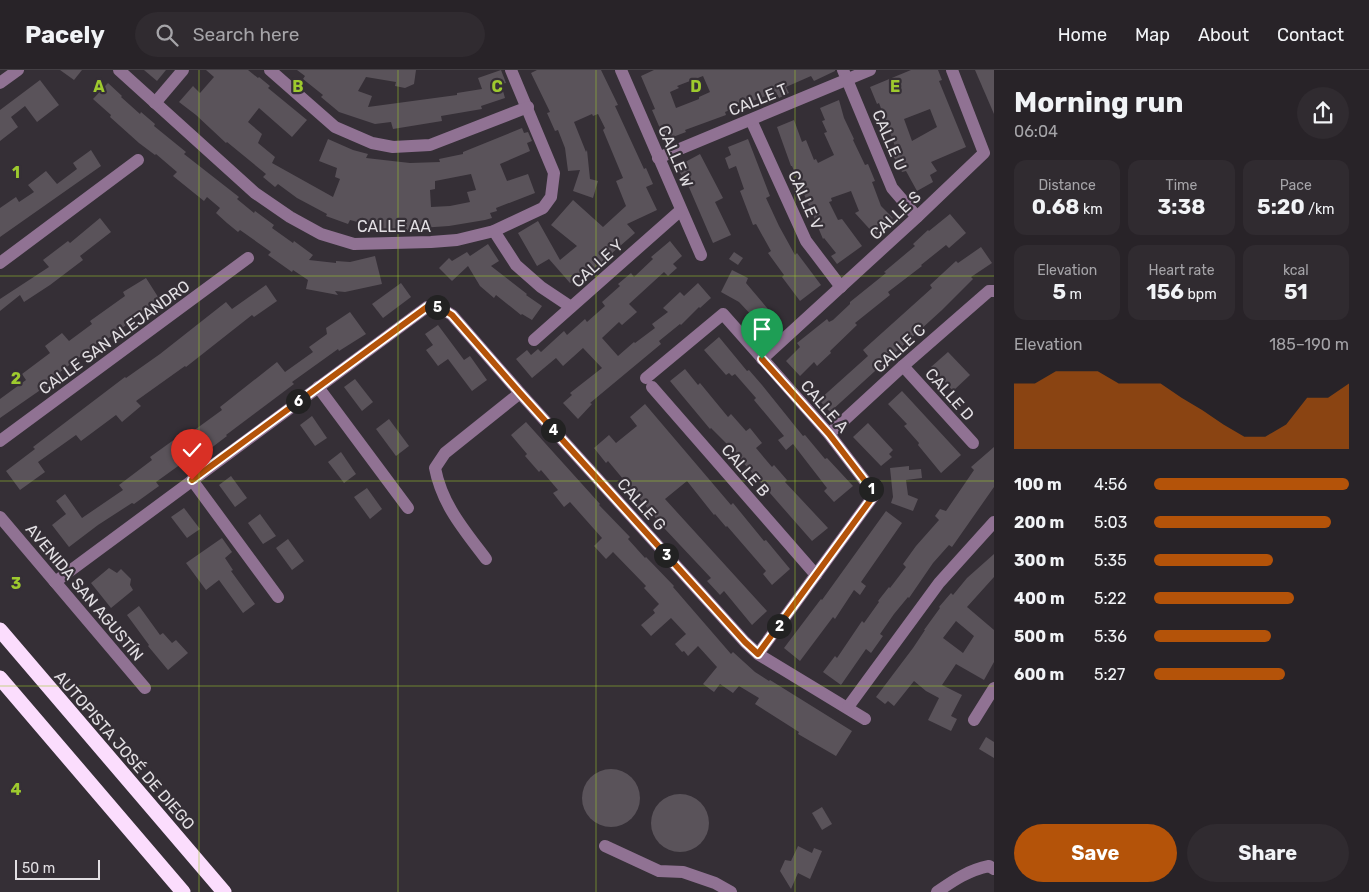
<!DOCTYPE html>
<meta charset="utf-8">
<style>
:root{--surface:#282328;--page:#302b30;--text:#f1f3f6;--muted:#a5a4a8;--line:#444045;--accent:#b45309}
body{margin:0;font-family:Rubik,sans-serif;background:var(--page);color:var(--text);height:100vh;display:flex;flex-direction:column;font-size:19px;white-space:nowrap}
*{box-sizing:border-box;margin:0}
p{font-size:16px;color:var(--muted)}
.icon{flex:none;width:28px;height:28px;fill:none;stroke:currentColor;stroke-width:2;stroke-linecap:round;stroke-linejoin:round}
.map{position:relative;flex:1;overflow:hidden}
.sheet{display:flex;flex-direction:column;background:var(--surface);width:375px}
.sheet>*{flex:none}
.scale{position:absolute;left:15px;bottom:12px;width:85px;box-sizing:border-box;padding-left:5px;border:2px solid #e2dfe3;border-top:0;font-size:14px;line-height:18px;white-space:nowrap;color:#e2dfe3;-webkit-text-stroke:4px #352f36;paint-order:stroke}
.pin{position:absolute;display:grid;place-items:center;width:42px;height:42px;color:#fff;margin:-51px -21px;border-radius:50% 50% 50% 0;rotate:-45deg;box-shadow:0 0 5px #0007}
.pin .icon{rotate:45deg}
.km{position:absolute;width:25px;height:25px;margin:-12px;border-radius:50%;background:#222;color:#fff;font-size:14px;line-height:25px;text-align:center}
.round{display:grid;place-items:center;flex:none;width:52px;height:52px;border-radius:26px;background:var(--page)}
.summary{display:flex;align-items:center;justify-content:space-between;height:85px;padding:0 20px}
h1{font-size:28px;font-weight:700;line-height:38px}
.figures{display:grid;grid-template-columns:repeat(3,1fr);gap:8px;height:85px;padding:5px 20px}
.figures div{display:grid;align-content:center;border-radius:12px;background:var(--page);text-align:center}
.figures b{font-size:21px;font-weight:700}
.figures small{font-size:14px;font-weight:400}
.figures p{font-size:14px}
.chart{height:140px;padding:10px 20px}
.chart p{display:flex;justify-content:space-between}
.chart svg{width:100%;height:90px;margin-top:5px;fill:var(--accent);opacity:.7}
.cta{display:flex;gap:10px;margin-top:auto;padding:10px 20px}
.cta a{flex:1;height:58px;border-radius:30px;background:var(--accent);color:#fff;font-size:20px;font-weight:700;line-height:58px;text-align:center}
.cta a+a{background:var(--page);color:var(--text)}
ul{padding:0 20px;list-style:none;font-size:16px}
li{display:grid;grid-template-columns:80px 60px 1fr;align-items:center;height:38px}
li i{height:12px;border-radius:6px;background:var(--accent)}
header{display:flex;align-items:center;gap:30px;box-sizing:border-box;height:70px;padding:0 25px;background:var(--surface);border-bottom:1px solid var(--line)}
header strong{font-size:24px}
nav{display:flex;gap:28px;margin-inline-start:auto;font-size:18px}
.search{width:350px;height:45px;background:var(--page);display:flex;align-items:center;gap:12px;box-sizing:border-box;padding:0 18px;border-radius:28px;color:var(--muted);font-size:19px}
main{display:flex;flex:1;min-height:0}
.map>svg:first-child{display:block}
.building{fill:#5a535a;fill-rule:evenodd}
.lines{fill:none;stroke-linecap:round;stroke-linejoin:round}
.minor{stroke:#907293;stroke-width:12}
.highway{stroke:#fbddfd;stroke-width:15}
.route-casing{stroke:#fff;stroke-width:10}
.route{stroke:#b45309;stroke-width:6}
.grid{fill:none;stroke:#9eca2e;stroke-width:1;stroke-opacity:0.55}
.labels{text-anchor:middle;stroke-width:4.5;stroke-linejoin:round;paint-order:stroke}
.street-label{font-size:16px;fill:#e2dfe3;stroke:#352f36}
.grid-label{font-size:16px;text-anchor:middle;font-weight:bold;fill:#9eca2e;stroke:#352f36;stroke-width:4.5;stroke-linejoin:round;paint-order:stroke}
</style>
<header>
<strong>Pacely</strong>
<div class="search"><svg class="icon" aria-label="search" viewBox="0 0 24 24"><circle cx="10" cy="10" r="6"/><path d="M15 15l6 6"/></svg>Search here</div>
<nav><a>Home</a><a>Map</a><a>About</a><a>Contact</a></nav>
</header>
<main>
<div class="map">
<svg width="994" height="822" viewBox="0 0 994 822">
<rect width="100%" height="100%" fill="#352f36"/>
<g class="building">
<path d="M 60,0 L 82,0 L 74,10 Z"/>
<path d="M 144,0 L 166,0 L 157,11 Z"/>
<path d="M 206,0 L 248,0 L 258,8 L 259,7 L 270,16 L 268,18 L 307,50 L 292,67 L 259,38 L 248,52 L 262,64 L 258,73 L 275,87 L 272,93 L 333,127 L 340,109 L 335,107 L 337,98 L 319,91 L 328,69 L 353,80 L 368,84 L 366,88 L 410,93 L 440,92 L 439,89 L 463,84 L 463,82 L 522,58 L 524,63 L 528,62 L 532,71 L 527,73 L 530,81 L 500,94 L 507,111 L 528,104 L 535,123 L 496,138 L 497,141 L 490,143 L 492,148 L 485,150 L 449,156 L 420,158 L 419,161 L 398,160 L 398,163 L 375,159 L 376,157 L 350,150 L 348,154 L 326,146 L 327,144 L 297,128 L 278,114 L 275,117 L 263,107 L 266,104 L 227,72 L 226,73 L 196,45 L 179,32 L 193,16 L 200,23 L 214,7 ZM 471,104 L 476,120 L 467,122 L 470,132 L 450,136 L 431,137 L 430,120 L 435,119 L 435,111 Z"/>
<path d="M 297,0 L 416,0 L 414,14 L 405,18 L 395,16 L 396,12 L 366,7 L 358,21 L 372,26 L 368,37 L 457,25 L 457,23 L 482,19 L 478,8 L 501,0 L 506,13 L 501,14 L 505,28 L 481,36 L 482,39 L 441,46 L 442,51 L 393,59 L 391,52 L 375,54 L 339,42 L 321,27 L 323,25 L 303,9 L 305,6 Z"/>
<path d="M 537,0 L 601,0 L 618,35 L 615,36 L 644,99 L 646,98 L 653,114 L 646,117 L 657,140 L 627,154 L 635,163 L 589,203 L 586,200 L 570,213 L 549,189 L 537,196 L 518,163 L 538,151 L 560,190 L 577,176 L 551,155 L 573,130 L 603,157 L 626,136 L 616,111 L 623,108 L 603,60 L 605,58 L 598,44 L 593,46 L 592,44 L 574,52 L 586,82 L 587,80 L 590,109 L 598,111 L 593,128 L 573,121 L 580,100 L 568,101 L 565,78 L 558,60 L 555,61 L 547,43 L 550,42 L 531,3 Z"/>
<path d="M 654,0 L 835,0 L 835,1 L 814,11 L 811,6 L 786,17 L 789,23 L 779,28 L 776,22 L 725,42 L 726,45 L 685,60 L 686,62 L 665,70 L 652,40 L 655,39 L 641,6 ZM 703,6 L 710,22 L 699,27 L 699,29 L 676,38 L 670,22 L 679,18 L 677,16 Z"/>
<path d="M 911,0 L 938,0 L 942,10 L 939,11 L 966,77 L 931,92 L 937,101 L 930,105 L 933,112 L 917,121 L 906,101 L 902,102 L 891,82 L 896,79 L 879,33 L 877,34 L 870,17 ZM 930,39 L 937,57 L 912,71 L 904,49 Z"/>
<path d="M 975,0 L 994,0 L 994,44 Z"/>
<path d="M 40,10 L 59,35 L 37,52 L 25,36 L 11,47 L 18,57 L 0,71 L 0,40 Z"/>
<path d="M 108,13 L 122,26 L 121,27 L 140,44 L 141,42 L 155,54 L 154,56 L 186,82 L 184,84 L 239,127 L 237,129 L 254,143 L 255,141 L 274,155 L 272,158 L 293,173 L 294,171 L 313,185 L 309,190 L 336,193 L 336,191 L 350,192 L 375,186 L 382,214 L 345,222 L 335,221 L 338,225 L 306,219 L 308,210 L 293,200 L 292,202 L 268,185 L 271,182 L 240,160 L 238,162 L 227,153 L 216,143 L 220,138 L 207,127 L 204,131 L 173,106 L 177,102 L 156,84 L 155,85 L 139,73 L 110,47 L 111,45 L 93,29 Z"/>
<path d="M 839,30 L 844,48 L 854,69 L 853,70 L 865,95 L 868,94 L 875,111 L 872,112 L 881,136 L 893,148 L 875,165 L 855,143 L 859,141 L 851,121 L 831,128 L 832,131 L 829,132 L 838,150 L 842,149 L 862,176 L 837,194 L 831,186 L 836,183 L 824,168 L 823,169 L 792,96 L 791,96 L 777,57 L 794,50 L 802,72 L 806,70 L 814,90 L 816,89 L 818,93 L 834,85 L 824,63 L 827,62 L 822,51 L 825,50 L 820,38 Z"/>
<path d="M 748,69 L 770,126 L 766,128 L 779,156 L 795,185 L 797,183 L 821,215 L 800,231 L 782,207 L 784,205 L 768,183 L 771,181 L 756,154 L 753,155 L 740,121 L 744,119 L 736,96 L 729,99 L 725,88 L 731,85 L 728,77 Z"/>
<path d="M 91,80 L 101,96 L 0,167 L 0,138 L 16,127 L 19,132 L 34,122 L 28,115 L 46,101 L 57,114 L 77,99 L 73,93 Z"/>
<path d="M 700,84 L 723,128 L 715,132 L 731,165 L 713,173 L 688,115 L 676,97 Z"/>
<path d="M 950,144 L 966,163 L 949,178 L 946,175 L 921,195 L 922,196 L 888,222 L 890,225 L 855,253 L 857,255 L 830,281 L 831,283 L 817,296 L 814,292 L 800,306 L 786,291 L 800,277 L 797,273 L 827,249 L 829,252 L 833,250 L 850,234 L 850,232 L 886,203 L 884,202 L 915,176 L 913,174 L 928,160 L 929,161 Z"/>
<path d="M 100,148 L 111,162 L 80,186 L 83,190 L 50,215 L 24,232 L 20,225 L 0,241 L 0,229 L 49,197 L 43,190 L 68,171 L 70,173 Z"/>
<path d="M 670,171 L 682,186 L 673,194 L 677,198 L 668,206 L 664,202 L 629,234 L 637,242 L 622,255 L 619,252 L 602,268 L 618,286 L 634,272 L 635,273 L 655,258 L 652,254 L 668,242 L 663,238 L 680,222 L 684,226 L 698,213 L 711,228 L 700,238 L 699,237 L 681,255 L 680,254 L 659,271 L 661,274 L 590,333 L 592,334 L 578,349 L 563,333 L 572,325 L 570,323 L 602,298 L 583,278 L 563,296 L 556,288 L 532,308 L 516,289 L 527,280 L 531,285 L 538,279 L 541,282 L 564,261 L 567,265 L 585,249 L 587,252 L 605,236 L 602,232 L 620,216 L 618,214 L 631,203 L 634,207 L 653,189 L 651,187 Z"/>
<path d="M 488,174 L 499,191 L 491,196 L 527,224 L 526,225 L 542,236 L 532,250 L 522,244 L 521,245 L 496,225 L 494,228 L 480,216 L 468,196 L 452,211 L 439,198 L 449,188 L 452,191 L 467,182 L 470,186 Z"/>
<path d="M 981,177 L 992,193 L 971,207 L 973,209 L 942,240 L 830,342 L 819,330 L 868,286 L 863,280 L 932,218 L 930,215 L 956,191 L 958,193 Z"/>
<path d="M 734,182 L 743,188 L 738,195 L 729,189 Z"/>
<path d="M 732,200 L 748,208 L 746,213 L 779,252 L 764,266 L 751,252 L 755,249 L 739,232 L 721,222 Z"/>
<path d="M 146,208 L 160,230 L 128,249 L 130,252 L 105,271 L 104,269 L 60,302 L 62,305 L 0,348 L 0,329 L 26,310 L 22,304 L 50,283 L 45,276 L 62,263 L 69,271 L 92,254 L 90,251 L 125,226 L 123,222 Z"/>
<path d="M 401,213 L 411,227 L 383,248 L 372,234 Z"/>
<path d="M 266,215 L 277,231 L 254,247 L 252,245 L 186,297 L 185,296 L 136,331 L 141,336 L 122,352 L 116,345 L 81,371 L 76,365 L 38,392 L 45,402 L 20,420 L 6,401 L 35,379 L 33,377 L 125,307 L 126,308 L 160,284 L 226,232 L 232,239 Z"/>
<path d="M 350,242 L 366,264 L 339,281 L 338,279 L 292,312 L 294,314 L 226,365 L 227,366 L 202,385 L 199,381 L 156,412 L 159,416 L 134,434 L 132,433 L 98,455 L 69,477 L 52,455 L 66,444 L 56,431 L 65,424 L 82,448 L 123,420 L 119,415 L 152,390 L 150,387 L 175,369 L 178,372 L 222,340 L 220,337 L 277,292 L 285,302 L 313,282 L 309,277 L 327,264 L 326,258 Z"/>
<path d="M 438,255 L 464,290 L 470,286 L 487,310 L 472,321 L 448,289 L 438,296 L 426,280 L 433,275 L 425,264 Z"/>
<path d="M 719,267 L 747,301 L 749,300 L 762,315 L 803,366 L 805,365 L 825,389 L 827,388 L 853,416 L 834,432 L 824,421 L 827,418 L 793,374 L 786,380 L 778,370 L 784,366 L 754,330 L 756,328 L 735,304 L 732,306 L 729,303 L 726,305 L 704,280 Z"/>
<path d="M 948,282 L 970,305 L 953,321 L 931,297 Z"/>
<path d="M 685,299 L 698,315 L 700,313 L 728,347 L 731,344 L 746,361 L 750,358 L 762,373 L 756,378 L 772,397 L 774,395 L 787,410 L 785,412 L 828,458 L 812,471 L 725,372 L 711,358 L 710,359 L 670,311 Z"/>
<path d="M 355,309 L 373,332 L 362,341 L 344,317 Z"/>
<path d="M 902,321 L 961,385 L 941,403 L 918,375 L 919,373 L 904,356 L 907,354 L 888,334 Z"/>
<path d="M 645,334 L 731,435 L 733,433 L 764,471 L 766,470 L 790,499 L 772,515 L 763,504 L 766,501 L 727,456 L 726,457 L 715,444 L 714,445 L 687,411 L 665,429 L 767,541 L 752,555 L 724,521 L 720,525 L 707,511 L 711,508 L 664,458 L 608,391 L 606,393 L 594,378 L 609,365 L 616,373 L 637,356 L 630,347 Z"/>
<path d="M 312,346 L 327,368 L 315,376 L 300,355 Z"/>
<path d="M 389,349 L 409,376 L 396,386 L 376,359 Z"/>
<path d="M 526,352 L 600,434 L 599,435 L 630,467 L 628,469 L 645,488 L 646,487 L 674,516 L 673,517 L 731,584 L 733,582 L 755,602 L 769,611 L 770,610 L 852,661 L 836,686 L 798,664 L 799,662 L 755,634 L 759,628 L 739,616 L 733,623 L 720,614 L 714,622 L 703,614 L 717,597 L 698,576 L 688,586 L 684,581 L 682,582 L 675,574 L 686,564 L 671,548 L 651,566 L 641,555 L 655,543 L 653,540 L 659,534 L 644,518 L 646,516 L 613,482 L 606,489 L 594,476 L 602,468 L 570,432 L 564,437 L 553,423 L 558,420 L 541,400 L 539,402 L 525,386 L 527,384 L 511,365 Z"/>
<path d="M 868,353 L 893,380 L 889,384 L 892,387 L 881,396 L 853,367 Z"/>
<path d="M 994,377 L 994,417 L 952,477 L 949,475 L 933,493 L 909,528 L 908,527 L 894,544 L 880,564 L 883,566 L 871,583 L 866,579 L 841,615 L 823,602 L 835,586 L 837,588 L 862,551 L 864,553 L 879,532 L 878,531 L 889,517 L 890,518 L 906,497 L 903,494 L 916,476 L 939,450 L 935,446 L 940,439 L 946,441 L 974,400 L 971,397 Z"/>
<path d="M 341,382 L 356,404 L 344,413 L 328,392 Z"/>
<path d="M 909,396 L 909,400 L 921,399 L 922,408 L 906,410 L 908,425 L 918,429 L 913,441 L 891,433 L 893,427 L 890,398 Z"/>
<path d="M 231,406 L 247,428 L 235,437 L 219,415 Z"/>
<path d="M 367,418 L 382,439 L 370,449 L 354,427 Z"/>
<path d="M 184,438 L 200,459 L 187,468 L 171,447 Z"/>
<path d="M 886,441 L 902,453 L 861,512 L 866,516 L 860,525 L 854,520 L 835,549 L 833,547 L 800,591 L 784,578 L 821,529 L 822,530 Z"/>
<path d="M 260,444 L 276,466 L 263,474 L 248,453 Z"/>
<path d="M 222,468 L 232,482 L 225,488 L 233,500 L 231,501 L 255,534 L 243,543 L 219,510 L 206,520 L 186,493 Z"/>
<path d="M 288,469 L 304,491 L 292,500 L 276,478 Z"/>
<path d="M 994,484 L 994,507 L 967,537 L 994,560 L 994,592 L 984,610 L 956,594 L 942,615 L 962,625 L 951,646 L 957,649 L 951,661 L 928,650 L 939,628 L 926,621 L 914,611 L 894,636 L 888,631 L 885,634 L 876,627 L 913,578 L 925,560 L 924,560 L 940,538 L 939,537 L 951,523 L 953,525 L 967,508 ZM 956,551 L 974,566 L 963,583 L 943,568 Z"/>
<path d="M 109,498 L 117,503 L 121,499 L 131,509 L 130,515 L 133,520 L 111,538 L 91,513 Z"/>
<path d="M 139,536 L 160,565 L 163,563 L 172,573 L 176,570 L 188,583 L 168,600 L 148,576 L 149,575 L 127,545 Z"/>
<path d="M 986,667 L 994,672 L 994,688 L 979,679 Z"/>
<circle cx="611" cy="728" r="29"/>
<circle cx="680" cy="753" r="29"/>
<path d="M 822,737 L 832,754 L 822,760 L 812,743 Z"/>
<path d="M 798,776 L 812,783 L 814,778 L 822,781 L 810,809 L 798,803 L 791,819 L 780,801 L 785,790 L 791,791 Z"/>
</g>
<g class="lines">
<g class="minor">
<path d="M 119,0 L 255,123 L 290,147 L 321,164 L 354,174 L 431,172 L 457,170 L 494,161 L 543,138 L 551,127 L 554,103 L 511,0"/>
<path d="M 270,0 L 335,57 L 372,73 L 393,77 L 430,75 L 528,37"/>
<path d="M 621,0 L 701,185"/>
<path d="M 843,0 L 892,118 L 917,147"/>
<path d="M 0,13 L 18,0"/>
<path d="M 155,33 L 183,0"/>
<path d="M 751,50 L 806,171 L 841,217"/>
<path d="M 658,88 L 870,0"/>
<path d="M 494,161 L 516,195 L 541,217 L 571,237"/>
<path d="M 0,193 L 138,90"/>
<path d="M 534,270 L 681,140"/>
<path d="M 762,289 L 917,147 L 984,83 L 952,0"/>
<path d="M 903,296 L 973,373"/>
<path d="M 646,308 L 723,244 L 829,364 L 875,424 L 758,584"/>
<path d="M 318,317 L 408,438"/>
<path d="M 652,317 L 816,505"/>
<path d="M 829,364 L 903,296 L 989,221 L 994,221"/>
<path d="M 0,371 L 248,188"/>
<path d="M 192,410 L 278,527"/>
<path d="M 0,447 L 145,618"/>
<path d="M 486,489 C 465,461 442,435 435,398 L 445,383 L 520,323"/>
<path d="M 55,512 L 427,237 L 439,237 L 452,245 L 520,323 L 745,572 L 758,584 L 865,649"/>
<path d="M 848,637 L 939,513 L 994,452"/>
<path d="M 974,650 L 994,618"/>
<path d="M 605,776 L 659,801 L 683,802 L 715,813 L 731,822"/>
<path d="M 937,822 C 954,810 969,800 989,796 L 994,799"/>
</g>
<g class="highway">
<path d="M 0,560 L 224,822"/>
<path d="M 0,608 L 183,822"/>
</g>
</g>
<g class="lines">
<g class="route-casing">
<path id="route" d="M 192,410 L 427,237 L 439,237 L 452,245 L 520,323 L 745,572 L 758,584 L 875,424 L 829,364 L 762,289"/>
</g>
<use href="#route" class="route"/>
</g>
<path class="grid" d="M 199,0 L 199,822M 398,0 L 398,822M 596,0 L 596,822M 795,0 L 795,822M 0,206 L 994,206M 0,411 L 994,411M 0,616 L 994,616"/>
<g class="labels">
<g class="street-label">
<text transform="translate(758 29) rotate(-22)" y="6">CALLE T</text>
<text transform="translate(890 70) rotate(67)" y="6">CALLE U</text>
<text transform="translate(676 86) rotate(67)" y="6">CALLE W</text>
<text transform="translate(806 130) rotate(66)" y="6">CALLE V</text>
<text transform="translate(895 145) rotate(-43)" y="6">CALLE S</text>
<text x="394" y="162">CALLE AA</text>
<text transform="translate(597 193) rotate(-42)" y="6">CALLE Y</text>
<text transform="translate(114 267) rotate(-36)" y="6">CALLE SAN ALEJANDRO</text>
<text transform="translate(899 278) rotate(-42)" y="6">CALLE C</text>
<text transform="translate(950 324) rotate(48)" y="6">CALLE D</text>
<text transform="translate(825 336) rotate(49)" y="6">CALLE A</text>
<text transform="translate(746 400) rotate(49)" y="6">CALLE B</text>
<text transform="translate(642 434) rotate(48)" y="6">CALLE G</text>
<text transform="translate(85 522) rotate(50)" y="6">AVENIDA SAN AGUSTÍN</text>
<text transform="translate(125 680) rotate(49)" y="6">AUTOPISTA JOSÉ DE DIEGO</text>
</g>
</g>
<g class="grid-label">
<text x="99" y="22">A</text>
<text x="298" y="22">B</text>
<text x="497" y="22">C</text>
<text x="696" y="22">D</text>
<text x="895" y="22">E</text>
<text x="16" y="108">1</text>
<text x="16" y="314">2</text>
<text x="16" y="519">3</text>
<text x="16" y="725">4</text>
</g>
</svg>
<div class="scale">50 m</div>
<div class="pin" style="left:762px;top:289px;background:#1e9e55"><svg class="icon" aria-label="arrive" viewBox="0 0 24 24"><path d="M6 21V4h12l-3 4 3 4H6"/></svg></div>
<div class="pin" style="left:192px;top:410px;background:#d93025"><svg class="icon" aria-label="check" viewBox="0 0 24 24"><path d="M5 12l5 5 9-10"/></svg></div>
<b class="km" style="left:871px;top:419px">1</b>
<b class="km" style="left:779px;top:556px">2</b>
<b class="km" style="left:666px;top:485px">3</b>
<b class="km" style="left:553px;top:360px">4</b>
<b class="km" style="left:437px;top:237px">5</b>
<b class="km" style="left:298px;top:331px">6</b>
</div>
<section class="sheet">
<div class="summary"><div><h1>Morning run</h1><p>06:04</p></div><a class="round"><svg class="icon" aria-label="share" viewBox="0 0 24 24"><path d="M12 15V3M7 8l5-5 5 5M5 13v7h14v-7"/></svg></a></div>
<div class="figures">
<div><p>Distance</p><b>0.68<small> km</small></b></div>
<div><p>Time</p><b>3:38</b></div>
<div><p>Pace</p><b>5:20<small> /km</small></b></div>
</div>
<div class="figures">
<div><p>Elevation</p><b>5<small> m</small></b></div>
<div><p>Heart rate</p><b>156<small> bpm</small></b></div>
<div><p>kcal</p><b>51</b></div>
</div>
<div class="chart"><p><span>Elevation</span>185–190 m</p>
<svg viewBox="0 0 160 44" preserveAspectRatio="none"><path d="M0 44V12L10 12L20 6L30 6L40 6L50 12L60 12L70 12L80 19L90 25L100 32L110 38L120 38L130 32L140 19L150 19L160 12V44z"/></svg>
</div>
<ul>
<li><b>100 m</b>4:56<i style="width:100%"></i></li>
<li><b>200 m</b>5:03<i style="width:91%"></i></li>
<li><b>300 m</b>5:35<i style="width:61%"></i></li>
<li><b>400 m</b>5:22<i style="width:72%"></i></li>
<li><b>500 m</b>5:36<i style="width:60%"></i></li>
<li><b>600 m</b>5:27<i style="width:67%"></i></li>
</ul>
<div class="cta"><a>Save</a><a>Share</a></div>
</section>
</main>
